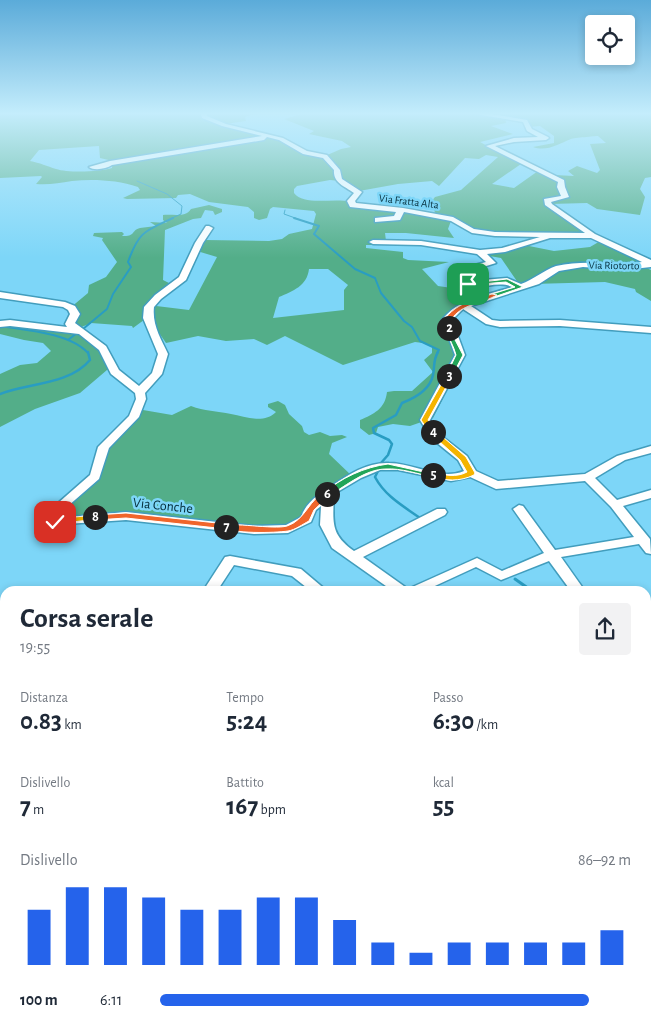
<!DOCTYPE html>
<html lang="it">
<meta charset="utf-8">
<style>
:root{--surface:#fff;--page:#f2f2f3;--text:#1f2937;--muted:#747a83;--accent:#2563eb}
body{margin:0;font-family:"Alegreya Sans",sans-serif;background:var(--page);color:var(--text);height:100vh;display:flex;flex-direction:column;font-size:19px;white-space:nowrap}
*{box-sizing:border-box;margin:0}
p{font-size:16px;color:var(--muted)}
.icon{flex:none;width:28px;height:28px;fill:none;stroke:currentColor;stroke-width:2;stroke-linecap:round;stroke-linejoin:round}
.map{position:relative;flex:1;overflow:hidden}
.panel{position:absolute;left:0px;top:586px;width:651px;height:444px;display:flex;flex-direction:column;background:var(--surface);border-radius:15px 15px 0 0;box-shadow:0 2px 8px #0003}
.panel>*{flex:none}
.tools{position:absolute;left:585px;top:15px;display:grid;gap:10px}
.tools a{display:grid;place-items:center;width:50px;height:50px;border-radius:5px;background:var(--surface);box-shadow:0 2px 8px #0003;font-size:25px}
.pin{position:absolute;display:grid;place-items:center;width:42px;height:42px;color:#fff;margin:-21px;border-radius:10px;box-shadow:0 2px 8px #0006}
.km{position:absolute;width:25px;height:25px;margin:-12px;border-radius:50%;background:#222;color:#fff;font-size:14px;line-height:25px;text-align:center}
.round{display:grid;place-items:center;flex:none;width:52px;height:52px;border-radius:5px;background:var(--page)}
.overview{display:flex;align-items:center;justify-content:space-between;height:85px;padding:0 20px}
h1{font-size:28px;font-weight:700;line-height:38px}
.stats{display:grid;grid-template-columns:repeat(3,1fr);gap:8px;height:85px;padding:5px 20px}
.stats div{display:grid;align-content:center}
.stats b{font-size:25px;font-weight:700}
.stats small{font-size:14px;font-weight:400}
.stats p{font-size:14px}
.chart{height:140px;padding:10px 20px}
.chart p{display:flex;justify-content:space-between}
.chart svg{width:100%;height:90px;margin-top:5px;stroke:var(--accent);stroke-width:6}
ul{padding:0 20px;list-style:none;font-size:16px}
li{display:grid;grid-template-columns:80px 60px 1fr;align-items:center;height:38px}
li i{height:12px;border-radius:6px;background:var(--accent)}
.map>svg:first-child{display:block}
.green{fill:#53ae89;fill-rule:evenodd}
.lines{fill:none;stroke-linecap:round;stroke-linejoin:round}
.stream-far3{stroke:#299dc2;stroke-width:1}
.stream-far2{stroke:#299dc2;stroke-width:2}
.stream-far1{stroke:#299dc2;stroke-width:2.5}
.stream{stroke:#299dc2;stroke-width:3}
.minor-casing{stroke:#429dbd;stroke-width:3}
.minor{fill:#fff;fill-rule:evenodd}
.split-1{fill:#22a559;stroke:#fff}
.split-2{fill:#f0652b;stroke:#fff}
.split-3{fill:#22a559;stroke:#fff}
.split-4{fill:#f5b400;stroke:#fff}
.split-5{fill:#f5b400;stroke:#fff}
.split-6{fill:#22a559;stroke:#fff}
.split-7{fill:#f0652b;stroke:#fff}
.split-8{fill:#f0652b;stroke:#fff}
.split-9{fill:#f5b400;stroke:#fff}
.labels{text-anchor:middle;stroke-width:5;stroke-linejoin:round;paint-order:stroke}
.far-street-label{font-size:11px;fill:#042d3a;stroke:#7dd6f8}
.street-label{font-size:14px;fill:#042d3a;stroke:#7dd6f8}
</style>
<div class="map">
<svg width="651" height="1029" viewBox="0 0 651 1029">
<rect width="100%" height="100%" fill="#7dd6f8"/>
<g class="green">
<path d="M 0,114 L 254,114 L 245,117 L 246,121 L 225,124 L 280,139 L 303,151 L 325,156 L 341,149 L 351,147 L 342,141 L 309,134 L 314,131 L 284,119 L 302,114 L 651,114 L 651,177 L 645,178 L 640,189 L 645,197 L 640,215 L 597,209 L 587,203 L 549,204 L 585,235 L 488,233 L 472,228 L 452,218 L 448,229 L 454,238 L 406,233 L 385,233 L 386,241 L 377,245 L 366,245 L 366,248 L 403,252 L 403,258 L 408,260 L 449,262 L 422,269 L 438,286 L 452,288 L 479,286 L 488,297 L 459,308 L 448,320 L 459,352 L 455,375 L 433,418 L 410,426 L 393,424 L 378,427 L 376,433 L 369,435 L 360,428 L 360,420 C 374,414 385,409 387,392 L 394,391 L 412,391 L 433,372 L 424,360 L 432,353 L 432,347 L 423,343 L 415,342 L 343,365 L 285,336 L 267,345 L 254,339 L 226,341 L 198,336 L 166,343 L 148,317 L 133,328 L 132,326 L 91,323 L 77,329 L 84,332 L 114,364 L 80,393 L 35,409 L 0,427 L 0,374 L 20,365 L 37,363 L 51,351 L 43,343 L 24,340 L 0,334 L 0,323 L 26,322 L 66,328 L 70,308 L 88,293 L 89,285 L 106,277 L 117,262 L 102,240 L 103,238 L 93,236 L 94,233 L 122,232 L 124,234 L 122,236 C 136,237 131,230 140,228 C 145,227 151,227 156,226 L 150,222 L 167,223 L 163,220 L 163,215 C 174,214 185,218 191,209 L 209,205 L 222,209 L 222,212 L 215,215 L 213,211 L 205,210 L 201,218 L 193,219 L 165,230 L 163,280 L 175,286 L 148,305 L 189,310 L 217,257 L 197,251 L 205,240 L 269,241 L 282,239 L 289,234 L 312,229 L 316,214 L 314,211 L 273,207 L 270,209 L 267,218 L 259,220 L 254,218 L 254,212 L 248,207 L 209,202 L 190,194 L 178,195 L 176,198 L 127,199 L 123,198 L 140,190 L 138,187 C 117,180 94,179 72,181 C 59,183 49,185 36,184 L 42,177 L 41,176 L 0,178 ZM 505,118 L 526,120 L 528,127 L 540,126 L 554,136 L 554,143 L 533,147 C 547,152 558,144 571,139 C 574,138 595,136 598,136 L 606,143 L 590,144 L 600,170 L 597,173 L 577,166 L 568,171 L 574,176 L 554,175 L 538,171 L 514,188 L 492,184 L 521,164 L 480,142 L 513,134 L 491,126 L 506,123 ZM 99,146 L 100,158 L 113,161 L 112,168 C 100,172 68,173 56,169 C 47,166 40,163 30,161 L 39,150 ZM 486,155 L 498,157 L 461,190 L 435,197 L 431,202 L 436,215 L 362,206 C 344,193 306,209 294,193 L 294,189 L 297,186 L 330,180 L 340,181 L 359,191 L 398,184 L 432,181 L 439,186 L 465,158 L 479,159 ZM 309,269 L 328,269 L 348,285 L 344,290 L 344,310 L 273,318 L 279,297 C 293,291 307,286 309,269 Z"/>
<path d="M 602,240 L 651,263 L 642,266 L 651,270 L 651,301 L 636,292 L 635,289 L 605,282 L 532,284 L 521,287 L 501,258 L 478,254 L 477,251 L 524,245 L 554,251 L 590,247 Z"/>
<path d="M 278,401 L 285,405 L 289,414 L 302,426 L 304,432 L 309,435 L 320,432 L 330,436 L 342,435 L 347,437 L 332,443 L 329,454 L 352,476 L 319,493 L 307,517 L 285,531 L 148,518 L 61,520 L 55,515 L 90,480 L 108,447 L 143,410 L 172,415 L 191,406 C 204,411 217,411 231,414 C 246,417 264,424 276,412 L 268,407 L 268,404 Z"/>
<path d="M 5,624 L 5,1021 L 2,1029 L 0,1029 L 0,626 Z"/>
<path d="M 651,645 L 651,917 L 646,915 L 646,646 Z"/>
</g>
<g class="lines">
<g class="stream-far3">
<path d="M 137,181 L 167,194 L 182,206 L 181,214 L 170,219"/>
<path d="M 285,210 L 284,214 L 298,219"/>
</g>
<g class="stream-far2">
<path d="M 294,218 L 319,226 L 314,234 L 355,269 L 375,278 L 381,293 L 404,321 L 412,327 L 420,341 L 439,350 L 437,353"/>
<path d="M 0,326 C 26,330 70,333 88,353"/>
<path d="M 83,329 L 107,309 L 113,294 L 131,267 L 128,262 C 139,231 145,231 173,218"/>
<path d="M 68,340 L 77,333"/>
</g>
<g class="stream-far1">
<path d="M 0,394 C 28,383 69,385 90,360 L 88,352"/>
<path d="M 381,463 L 388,455 L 392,444 L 389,440 L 374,433 L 373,428 L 396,415 L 402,403 C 415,398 430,390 433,375 C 435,365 433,360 438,352"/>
<path d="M 378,471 L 375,477 C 385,496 403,506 420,518"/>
</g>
<g class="stream">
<path d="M 515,579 L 532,591"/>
<path d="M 646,686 L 651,690"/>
</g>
<g class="minor-casing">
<g id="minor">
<path d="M 201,114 L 207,114 L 207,116 L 226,124 L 283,138 L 307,151 L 327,155 L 340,170 L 342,179 L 362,192 L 355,201 L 356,203 L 403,208 L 453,217 L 474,229 L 495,232 L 585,233 L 545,205 L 544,199 L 561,196 L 557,187 L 558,182 L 486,146 L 514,138 L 538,137 L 527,131 L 523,122 L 475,114 L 492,114 L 527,120 L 532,129 L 548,137 L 549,138 L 546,140 L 514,142 L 495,146 L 564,180 L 565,187 L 569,197 L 551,202 L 552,204 L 595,234 L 651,260 L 651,267 L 624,270 L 583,267 L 559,271 L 539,284 L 471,306 L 492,320 L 500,321 L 560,320 L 651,327 L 651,333 L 560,326 L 500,327 L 486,324 L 463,309 L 452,320 L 465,355 L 430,420 L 439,434 L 467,456 L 476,471 L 498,481 L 585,474 L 617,456 L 651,446 L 651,453 L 625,460 L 595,478 L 617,500 L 651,490 L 651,498 L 623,506 L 650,539 L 651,554 L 646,553 L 639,544 L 561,557 L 585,591 L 571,591 L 549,561 L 501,580 L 476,567 L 424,591 L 393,591 L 332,548 L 320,525 L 321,506 L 316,510 L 311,522 L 288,533 L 254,534 L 126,520 L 51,525 L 45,518 L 49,511 L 90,475 L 98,447 L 129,416 L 136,399 L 135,393 L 111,374 L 99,350 L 79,334 L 10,326 L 0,327 L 0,321 L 10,320 L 67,327 L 65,324 L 70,314 L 68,310 L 63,307 L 0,298 L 0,292 L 65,302 L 75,306 L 80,314 L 75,323 L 106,346 L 119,370 L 139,386 L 152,373 L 158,354 L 143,318 L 144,307 L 155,295 L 179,277 L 195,243 L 206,226 L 209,226 L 213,228 L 203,243 L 186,280 L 161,299 L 154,307 C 152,325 161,339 168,354 L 162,374 L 145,393 L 146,399 L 139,417 L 109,448 L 99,479 L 60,513 L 58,518 L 126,512 L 254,526 L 286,525 L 301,517 C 306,502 320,493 333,485 C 349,474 368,462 389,463 C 414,463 440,481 464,471 L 458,460 L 431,438 L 420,420 L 455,355 L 442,320 C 458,298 488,295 512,287 C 497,279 473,294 460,282 L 466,275 L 452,271 L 486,262 L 477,254 L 421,245 L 373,244 L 369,242 L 373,240 L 421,241 L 480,250 L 502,248 L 540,237 L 495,236 L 472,233 L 451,221 L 404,212 L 400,220 L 375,222 L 375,218 L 394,216 L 396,212 L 350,207 L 347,201 L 354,193 C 344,186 333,183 334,170 L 323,158 L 303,154 L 279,140 L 267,137 L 264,140 L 112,165 C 106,169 94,171 89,167 L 110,161 L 262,136 L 222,126 L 202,118 ZM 550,238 L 591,238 L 642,262 C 613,266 585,259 556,266 C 544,270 533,280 521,284 L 507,278 L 470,281 L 475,276 L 470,271 L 496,263 L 487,254 L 505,252 ZM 380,470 L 398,470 L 451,481 L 470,477 L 496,489 L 585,481 L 611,507 L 634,537 L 555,550 L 523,506 L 519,505 L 513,509 L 544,553 L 502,571 L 477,558 L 408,589 L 363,557 L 445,515 L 447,512 L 445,509 L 437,509 L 354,551 C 330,534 333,522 334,494 L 361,478 Z"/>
<path d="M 230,556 L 301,569 L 327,591 L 311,591 L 292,576 L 234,565 L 217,591 L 203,591 L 225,557 Z"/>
<path d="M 646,919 L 651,921 L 651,939 L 646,937 Z"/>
<path d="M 397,1025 L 417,1025 L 416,1029 L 396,1029 Z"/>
<path d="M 509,1025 L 532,1025 L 533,1028 L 534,1025 L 557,1025 L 556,1029 L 510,1029 Z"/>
</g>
</g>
<use href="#minor" class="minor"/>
</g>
<linearGradient id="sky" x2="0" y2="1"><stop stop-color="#5babd9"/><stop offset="0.44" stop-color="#c4edfc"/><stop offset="1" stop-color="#c4edfc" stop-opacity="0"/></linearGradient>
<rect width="651" height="258" fill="url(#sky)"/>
<path class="split-1" d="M 507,279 L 523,287 L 494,297 L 492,294 L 515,287 L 506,282 L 468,285 L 465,284 Z"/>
<path class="split-2" d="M 492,294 L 497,295 C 482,304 462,303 451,320 L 452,328 L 447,329 L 444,320 C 456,303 474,300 492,294 Z"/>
<path class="split-3" d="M 449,326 L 452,328 L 453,336 L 463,355 L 452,376 L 449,378 L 446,376 L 456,355 C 454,346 448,338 446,328 Z"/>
<path class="split-4" d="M 449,374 L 452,376 L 428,420 L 436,432 L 430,433 L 421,420 L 446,376 Z"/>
<path class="split-5" d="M 430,430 L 435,430 L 466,457 L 475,473 L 474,475 C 459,482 446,481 430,476 L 429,475 L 433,472 C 444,475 456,478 467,472 L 460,460 L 430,433 Z"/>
<path class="split-6" d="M 388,464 L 437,475 L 433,477 C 418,474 401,468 386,469 C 366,469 347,485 330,495 L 323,494 C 340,478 365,467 388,464 Z"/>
<path class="split-7" d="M 327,491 L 331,494 L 314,510 L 309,521 C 303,524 295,530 288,531 C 275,533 232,534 222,527 C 230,521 273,530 287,526 C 306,520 309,498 327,491 Z"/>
<path class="split-8" d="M 126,513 L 226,524 L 230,527 L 226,529 L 126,518 L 95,520 L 91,517 L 95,515 Z"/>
<path class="split-9" d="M 95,515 L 99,517 L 98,519 L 55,524 L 51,522 L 55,519 Z"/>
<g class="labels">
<g class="far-street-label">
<text transform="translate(409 201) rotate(7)" y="4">Via Fratta Alta</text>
<text transform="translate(614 265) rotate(1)" y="4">Via Riotorto</text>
</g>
<g class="street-label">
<text transform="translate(163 505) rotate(6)" y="5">Via Conche</text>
</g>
</g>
</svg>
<div class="tools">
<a><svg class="icon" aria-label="locate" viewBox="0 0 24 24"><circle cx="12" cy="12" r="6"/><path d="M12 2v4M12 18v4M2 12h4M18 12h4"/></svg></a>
</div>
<div class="pin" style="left:468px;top:284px;background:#1e9e55"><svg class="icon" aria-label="arrive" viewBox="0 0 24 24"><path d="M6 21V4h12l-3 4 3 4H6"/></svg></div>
<div class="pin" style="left:55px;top:522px;background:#d93025"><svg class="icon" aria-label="check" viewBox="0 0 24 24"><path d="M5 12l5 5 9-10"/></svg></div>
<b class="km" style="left:449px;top:328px">2</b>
<b class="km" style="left:449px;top:376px">3</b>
<b class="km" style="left:433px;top:432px">4</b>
<b class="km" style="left:433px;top:475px">5</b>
<b class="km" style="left:327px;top:494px">6</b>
<b class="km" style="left:226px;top:527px">7</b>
<b class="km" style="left:95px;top:517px">8</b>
<section class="panel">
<div class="overview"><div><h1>Corsa serale</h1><p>19:55</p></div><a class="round"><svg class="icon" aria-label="share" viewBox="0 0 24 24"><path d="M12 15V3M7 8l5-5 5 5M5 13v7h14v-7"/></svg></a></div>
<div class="stats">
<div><p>Distanza</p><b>0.83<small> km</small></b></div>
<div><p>Tempo</p><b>5:24</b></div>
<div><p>Passo</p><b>6:30<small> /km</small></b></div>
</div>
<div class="stats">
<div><p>Dislivello</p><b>7<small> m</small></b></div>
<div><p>Battito</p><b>167<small> bpm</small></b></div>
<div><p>kcal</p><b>55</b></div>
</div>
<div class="chart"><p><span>Dislivello</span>86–92 m</p>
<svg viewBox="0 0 160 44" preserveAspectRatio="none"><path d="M5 44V17M15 44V6M25 44V6M35 44V11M45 44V17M55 44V17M65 44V11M75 44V11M85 44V22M95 44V33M105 44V38M115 44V33M125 44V33M135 44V33M145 44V33M155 44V27"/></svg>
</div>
<ul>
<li><b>100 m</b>6:11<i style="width:91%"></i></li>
</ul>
</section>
</div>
